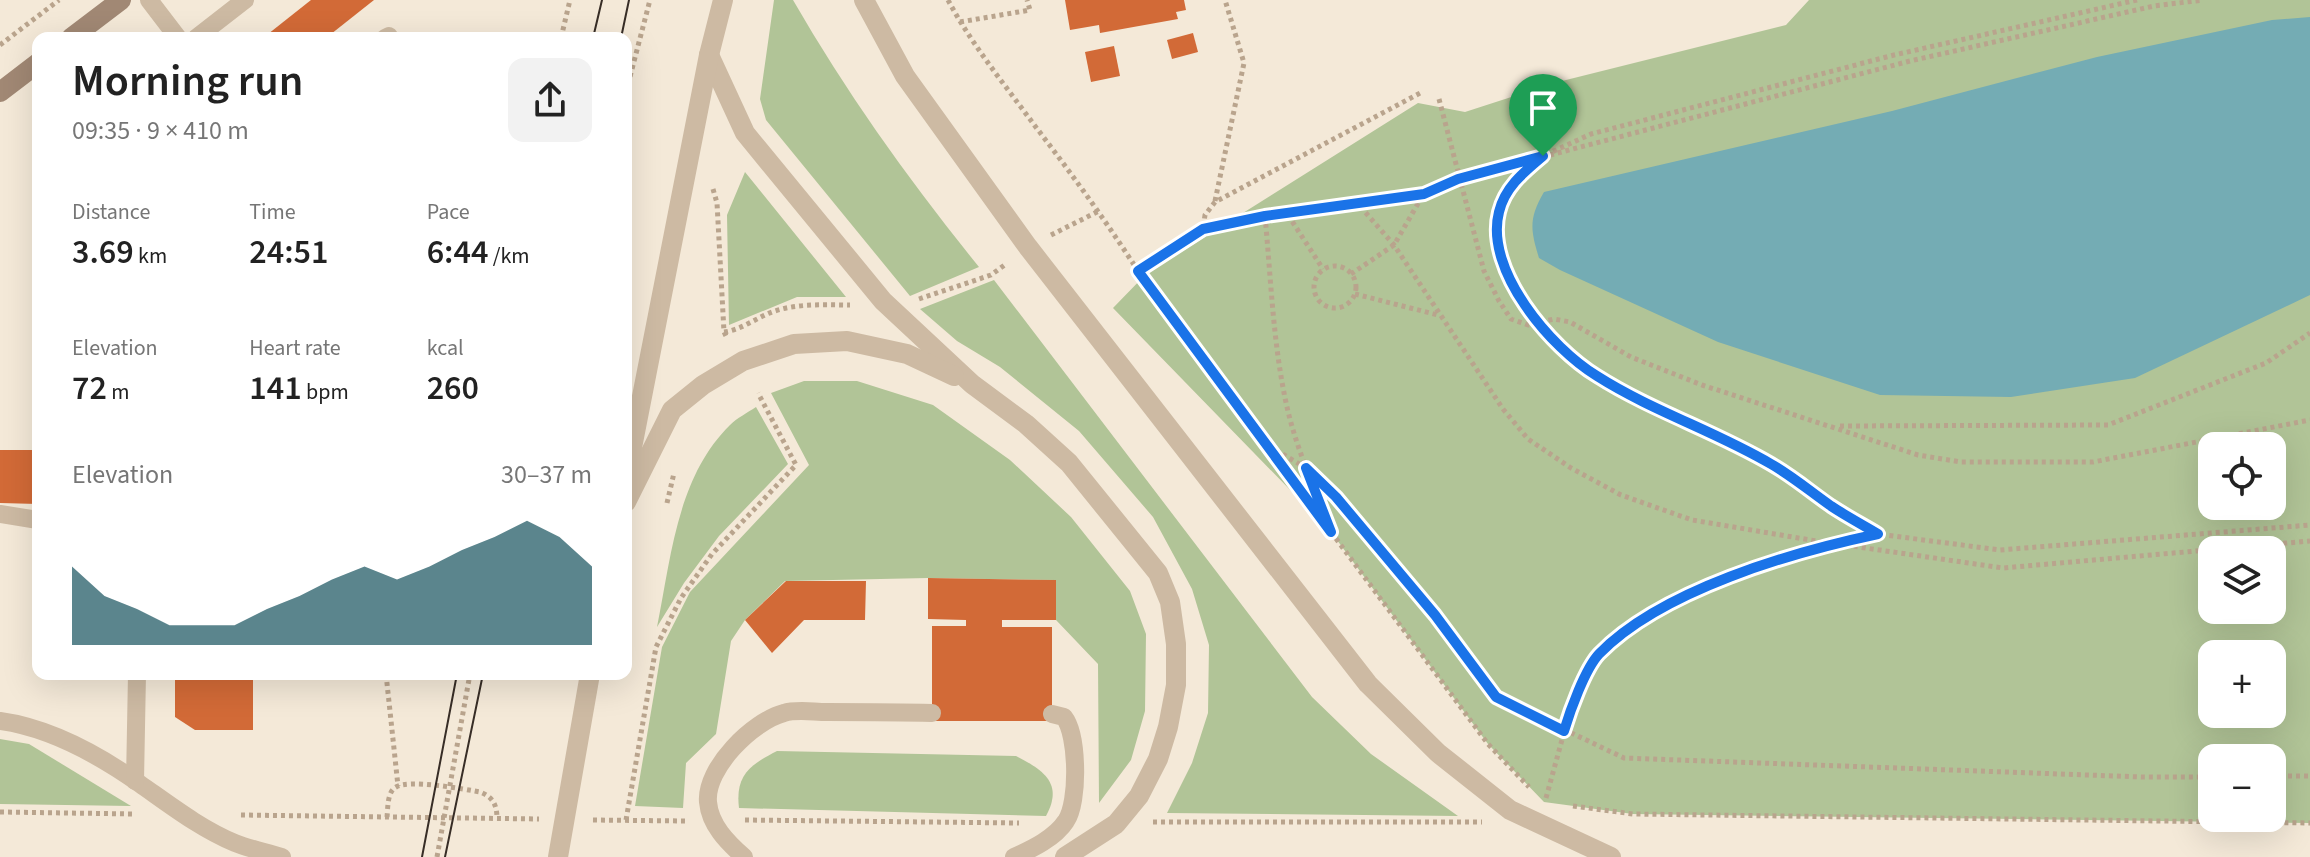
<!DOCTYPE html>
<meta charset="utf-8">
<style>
:root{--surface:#fff;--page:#f2f2f2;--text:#222;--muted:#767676;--accent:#17525d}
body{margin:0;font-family:"Source Sans 3",sans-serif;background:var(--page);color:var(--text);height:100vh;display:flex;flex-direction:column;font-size:30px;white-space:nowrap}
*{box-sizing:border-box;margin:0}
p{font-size:26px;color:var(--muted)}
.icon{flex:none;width:44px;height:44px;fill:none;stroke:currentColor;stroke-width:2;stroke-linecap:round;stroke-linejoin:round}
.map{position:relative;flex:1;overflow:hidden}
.drawer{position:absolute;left:32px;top:32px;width:600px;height:648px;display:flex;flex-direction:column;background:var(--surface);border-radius:16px;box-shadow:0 8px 32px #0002}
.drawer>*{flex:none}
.controls{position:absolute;left:2198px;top:432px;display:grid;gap:16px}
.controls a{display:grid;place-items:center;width:88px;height:88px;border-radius:16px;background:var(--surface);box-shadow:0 8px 32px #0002;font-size:40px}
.pin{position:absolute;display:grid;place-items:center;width:68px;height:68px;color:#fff;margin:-82px -34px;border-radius:50% 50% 50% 0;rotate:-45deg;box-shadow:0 0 8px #0007}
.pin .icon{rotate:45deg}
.round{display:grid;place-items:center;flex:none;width:84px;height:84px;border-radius:16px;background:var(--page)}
.headline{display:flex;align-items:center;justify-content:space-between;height:136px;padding:0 40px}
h1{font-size:44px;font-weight:600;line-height:60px}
.stats{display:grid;grid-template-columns:repeat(3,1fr);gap:12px;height:136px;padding:8px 40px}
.stats div{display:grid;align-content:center}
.stats b{font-size:34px;font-weight:600}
.stats small{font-size:22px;font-weight:400}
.stats p{font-size:22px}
.chart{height:224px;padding:16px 40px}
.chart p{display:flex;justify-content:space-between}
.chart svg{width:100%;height:144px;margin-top:8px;fill:var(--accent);opacity:.7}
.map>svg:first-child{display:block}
.green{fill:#b1c497;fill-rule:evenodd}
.water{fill:#74acb4}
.building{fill:#d26a37}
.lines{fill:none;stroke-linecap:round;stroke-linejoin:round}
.path{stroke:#b9a48d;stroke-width:5;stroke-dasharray:4 4;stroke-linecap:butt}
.service{stroke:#cdbaa3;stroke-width:18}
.tertiary{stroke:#cdbaa3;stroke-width:20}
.secondary{stroke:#a18874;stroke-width:20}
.tram{stroke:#372d26;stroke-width:2}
.tertiary-bridge{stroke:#cdbaa3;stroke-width:20}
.route-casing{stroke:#fff;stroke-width:16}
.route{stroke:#1a73e8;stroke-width:10}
</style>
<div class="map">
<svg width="2310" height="857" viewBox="0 0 2310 857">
<rect width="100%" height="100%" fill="#f4e9d8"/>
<g class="green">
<path d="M 774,0 L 793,0 C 847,94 911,183 979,267 L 910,296 L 766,120 L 760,99 Z"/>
<path d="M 1809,0 L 2310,0 L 2310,823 L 1633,814 L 1544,802 L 1488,744 L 1331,532 L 1113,308 L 1146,274 L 1418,103 L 1465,112 L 1558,82 L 1786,25 ZM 2212,446 L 2272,446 L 2272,506 L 2212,506 ZM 2212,550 L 2272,550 L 2272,610 L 2212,610 ZM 2212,654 L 2272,654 L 2272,714 L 2212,714 ZM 2212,758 L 2272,758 L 2272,818 L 2212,818 Z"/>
<path d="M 745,172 L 846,297 L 797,297 L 729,325 L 727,215 Z"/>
<path d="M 994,280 L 1312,697 L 1371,754 L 1458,816 L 1167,813 L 1192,763 L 1208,713 L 1209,645 L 1192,589 L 1153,517 L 1079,431 L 1000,367 L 957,341 L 920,309 Z"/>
<path d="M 804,381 L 857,381 L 933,405 L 1010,460 L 1071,517 L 1130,591 L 1146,634 L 1145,711 L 1131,760 L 1099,803 L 1098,664 L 1056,620 L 1056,580 L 928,578 L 785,581 L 745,620 L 731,641 L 716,734 L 686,763 L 683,808 L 635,806 L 662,647 L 690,592 L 809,465 L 771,393 Z"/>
<path d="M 756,407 L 788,464 L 719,536 L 684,583 L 657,627 C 671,558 677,477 730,425 C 737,418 747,413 756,407 Z"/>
<path d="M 0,739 L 29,744 L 131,806 L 0,804 Z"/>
<path d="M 777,751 L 1016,756 C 1043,770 1064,783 1046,816 L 739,808 C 735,775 750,765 777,751 Z"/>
</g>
<path class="water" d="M 2310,17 L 2310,295 L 2135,378 L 2011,397 L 1880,395 L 1718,342 L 1560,270 L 1539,258 C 1530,229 1529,218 1544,192 L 1892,111 L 2097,57 L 2272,20 Z"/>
<g class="building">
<path d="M 311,0 L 374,0 L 326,38 L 263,38 Z"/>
<path d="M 1065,0 L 1184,0 L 1186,10 L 1176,12 L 1178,19 L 1100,33 L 1099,25 L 1070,30 Z"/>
<path d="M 1193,33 L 1198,52 L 1172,59 L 1167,40 Z"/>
<path d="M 1114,46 L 1120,76 L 1091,82 L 1085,52 Z"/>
<path d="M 0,450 L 38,450 L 38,504 L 0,503 Z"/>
<path d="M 928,578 L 1056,580 L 1056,620 L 1002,620 L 1002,627 L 1052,627 L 1052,721 L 932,721 L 932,626 L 966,626 L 966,620 L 928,619 Z"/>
<path d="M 786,581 L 866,581 L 865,620 L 804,620 L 772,653 L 745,620 Z"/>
<path d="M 175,674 L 253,674 L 253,730 L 195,730 L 175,717 Z"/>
</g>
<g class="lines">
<g class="path">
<path d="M 948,0 C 972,45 1005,85 1035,126 C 1071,173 1106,221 1138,271 L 1488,744 L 1529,787"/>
<path d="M 2137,0 L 1894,55 L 1591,134 L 1543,156 L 1518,177 L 1506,193 L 1499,212 L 1496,233 L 1505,269 L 1517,294 L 1539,323 L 1568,355 L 1594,375 L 1644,404 L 1771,464 L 1878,534 L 2000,550 L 2310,525"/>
<path d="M 960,22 L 1030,10 L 1027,0"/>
<path d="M 561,38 L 570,0"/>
<path d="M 0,45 L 59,0"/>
<path d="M 626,92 L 650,0"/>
<path d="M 1439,99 L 1484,271 L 1499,301 L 1511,319 L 1528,325 L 1554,319 L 1570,322 L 1631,357 L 1702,385 L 1918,455 L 1961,462 L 2093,462 L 2310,420"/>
<path d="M 1550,155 L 1910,61 L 2154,6 L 2203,0"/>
<path d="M 713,189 L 717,203 L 724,332 L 727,338"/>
<path d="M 1215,201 L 1244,63 L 1225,0"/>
<path d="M 1359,205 L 1424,194 L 1458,179 L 1541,157"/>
<path d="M 1288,215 L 1323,269"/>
<path d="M 1265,216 C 1271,279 1273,345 1287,407 C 1296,447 1313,485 1328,523"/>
<path d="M 1203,229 L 1265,216 L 1359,205 L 1394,245 L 1503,409 L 1528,439 L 1571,468 L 1621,495 L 1692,520 L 1828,543"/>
<path d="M 1051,235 L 1099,211"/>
<circle cx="1335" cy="287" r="21"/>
<path d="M 1138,271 L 1203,229 L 1205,215 L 1215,202 L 1422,92"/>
<path d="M 1351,274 L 1394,245 L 1423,195"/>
<path d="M 1355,294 L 1438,315"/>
<path d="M 919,299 L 991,275 L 1006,264"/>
<path d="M 724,332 C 741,330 756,318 772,312 C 797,303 824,305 850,305"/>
<path d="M 1840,426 L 2108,425 L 2266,363 L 2310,333"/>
<path d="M 1269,446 L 1306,468 L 1336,497 L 1435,615 L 1496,697 L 1624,758 L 2142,777 L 2212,777"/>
<path d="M 667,503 L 674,473"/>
<path d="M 1838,544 L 2003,568 L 2310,541"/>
<path d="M 386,674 L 398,786"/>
<path d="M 2272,776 L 2310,776"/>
<path d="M 1546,798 L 1571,707 L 1598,655 L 1654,610 L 1713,583 L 1832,544 L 1878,534"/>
<path d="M 1573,806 L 1633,814 L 2310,823"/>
<path d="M 0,812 L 135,814"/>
<path d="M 241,815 L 539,819"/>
<path d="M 387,817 C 388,808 387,792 396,787 C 409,779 464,789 480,792 C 493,797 497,805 497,819"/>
<path d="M 593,820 L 687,821"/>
<path d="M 626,820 L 656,647 L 681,598 L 712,554 L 796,465 L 758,393"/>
<path d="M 745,820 L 1019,823"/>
<path d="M 1153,822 L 1482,822"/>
<path d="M 437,857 L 470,674"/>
</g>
<g class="service">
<path d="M 149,0 L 178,38"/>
<path d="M 196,38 L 245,0"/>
<path d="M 385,38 L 389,36"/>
<path d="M 0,514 L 38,520"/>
<path d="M 0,721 C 51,728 99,755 140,784 C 170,805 201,829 235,843 C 250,849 266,852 282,857"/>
<path d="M 135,781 L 137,674"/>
<path d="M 744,857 C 727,842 710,825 708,802 C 705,768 753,721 784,713 C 796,709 813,712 827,712 C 862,712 897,712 932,713"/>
<path d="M 1014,857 C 1032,849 1055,838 1066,821 C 1079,802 1078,735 1064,717 L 1052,714"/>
</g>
<g class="tertiary">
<path d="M 864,0 L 905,76 L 1028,247 L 1368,684 L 1438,753 L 1510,810 L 1611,857"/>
<path d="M 709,55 L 745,133 L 883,301 L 972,384 L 1026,424 L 1069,463 L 1158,573 L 1170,602 L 1176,644 L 1176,685 L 1168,727 L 1158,759 L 1139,796 L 1116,824 L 1065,857"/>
<path d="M 626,478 L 709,55 L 723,0"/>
<path d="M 626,502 L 672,410 L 703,385 L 743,361 L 794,344 L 847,341 L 907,354 L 954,376"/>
</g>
<g class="secondary">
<path d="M 71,38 L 121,0"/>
<path d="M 0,92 L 38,63"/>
</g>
<g class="tram">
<path d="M 593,38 L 602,0"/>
<path d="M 621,38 L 629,0"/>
<path d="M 422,857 L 457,674"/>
<path d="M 445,857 L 483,674"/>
</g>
<path class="tertiary-bridge" d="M 558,857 L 590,674"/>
</g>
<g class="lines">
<g class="route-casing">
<path id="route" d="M 1543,156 C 1524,172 1505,187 1499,212 C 1484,270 1551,348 1597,376 C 1652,411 1715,431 1771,464 C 1792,476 1811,492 1831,506 C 1846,516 1863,525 1878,534 C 1793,552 1661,590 1599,654 C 1585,669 1570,711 1564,731 L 1496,697 L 1435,615 L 1336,497 L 1306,468 L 1331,532 L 1138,271 L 1203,229 L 1265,216 L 1424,194 L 1458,179 Z"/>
</g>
<use href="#route" class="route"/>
</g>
</svg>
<div class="controls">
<a><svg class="icon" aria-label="locate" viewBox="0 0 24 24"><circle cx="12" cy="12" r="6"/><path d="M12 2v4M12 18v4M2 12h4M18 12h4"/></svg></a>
<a><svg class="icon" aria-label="layers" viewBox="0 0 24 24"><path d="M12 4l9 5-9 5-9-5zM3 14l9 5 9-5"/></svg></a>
<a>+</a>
<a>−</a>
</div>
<div class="pin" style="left:1543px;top:156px;background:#1e9e55"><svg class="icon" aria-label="arrive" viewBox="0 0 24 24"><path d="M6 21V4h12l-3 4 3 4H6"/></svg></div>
<section class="drawer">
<div class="headline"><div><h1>Morning run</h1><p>09:35 · 9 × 410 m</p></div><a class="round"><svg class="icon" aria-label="share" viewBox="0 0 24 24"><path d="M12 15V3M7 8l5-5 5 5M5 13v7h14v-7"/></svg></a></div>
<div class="stats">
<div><p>Distance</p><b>3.69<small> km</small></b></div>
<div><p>Time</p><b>24:51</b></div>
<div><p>Pace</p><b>6:44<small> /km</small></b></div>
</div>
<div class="stats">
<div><p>Elevation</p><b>72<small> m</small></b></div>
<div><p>Heart rate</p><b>141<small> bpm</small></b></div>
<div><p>kcal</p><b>260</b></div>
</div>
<div class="chart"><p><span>Elevation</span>30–37 m</p>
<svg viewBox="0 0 160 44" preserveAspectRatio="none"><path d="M0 44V20L10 29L20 33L30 38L40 38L50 38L60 33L70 29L80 24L90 20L100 24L110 20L120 15L130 11L140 6L150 11L160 20V44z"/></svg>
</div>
</section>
</div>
